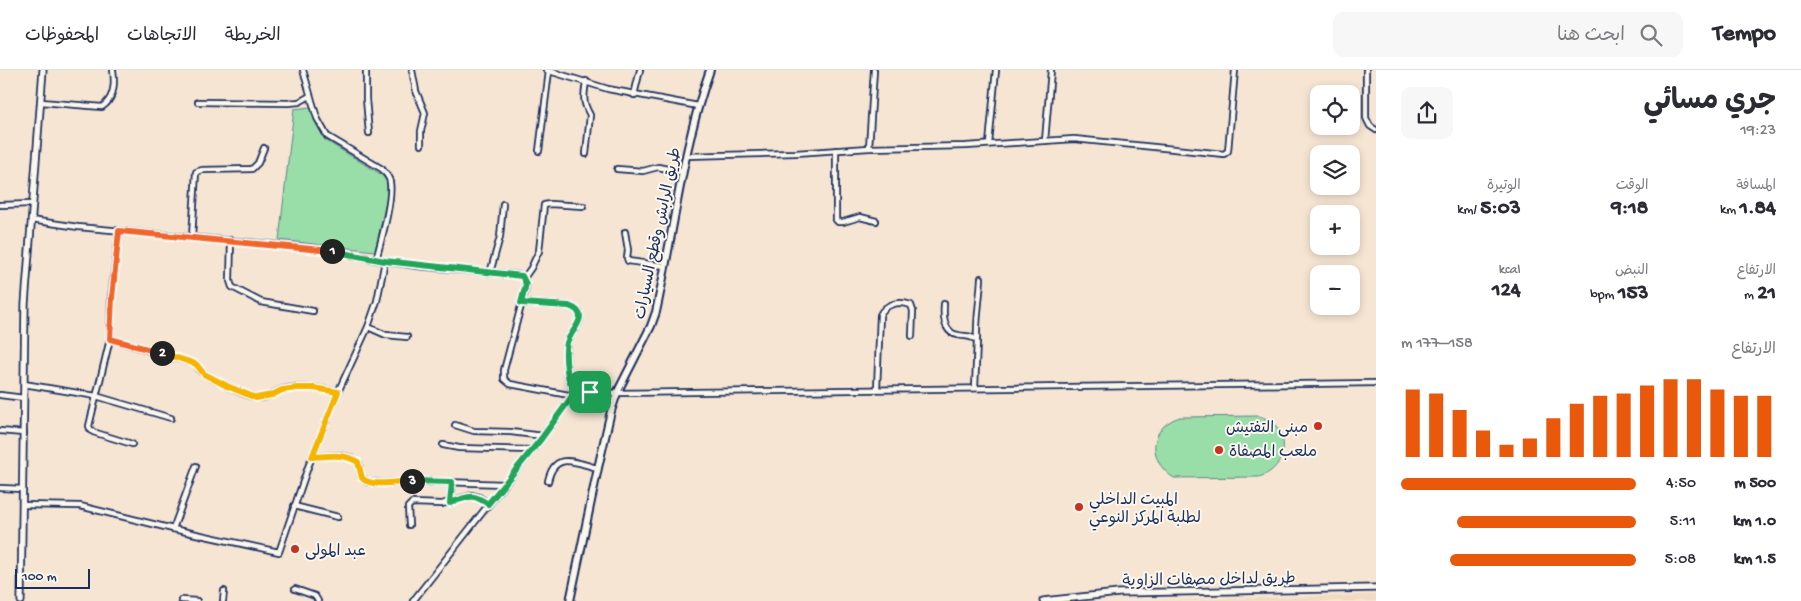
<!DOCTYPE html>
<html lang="ar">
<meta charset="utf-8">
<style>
:root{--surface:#fff;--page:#f7f7f7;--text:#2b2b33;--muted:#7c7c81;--line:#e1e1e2;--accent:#ea580c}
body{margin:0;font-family:"Gochi Hand","Playpen Sans Arabic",sans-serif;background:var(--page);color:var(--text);direction:rtl;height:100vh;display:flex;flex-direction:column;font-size:19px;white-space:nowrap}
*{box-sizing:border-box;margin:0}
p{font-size:16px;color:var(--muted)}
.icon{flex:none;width:28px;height:28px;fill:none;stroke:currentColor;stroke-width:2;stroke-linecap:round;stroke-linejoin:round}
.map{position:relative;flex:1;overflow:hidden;direction:ltr}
.details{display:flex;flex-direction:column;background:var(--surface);width:425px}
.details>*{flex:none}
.buttons{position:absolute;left:1310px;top:15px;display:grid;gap:10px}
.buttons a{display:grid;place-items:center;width:50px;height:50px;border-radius:10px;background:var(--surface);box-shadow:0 2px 8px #0003;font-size:25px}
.scale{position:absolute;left:15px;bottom:12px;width:75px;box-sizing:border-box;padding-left:5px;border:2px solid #1b2f5e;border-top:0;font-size:14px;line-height:18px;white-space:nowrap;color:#1b2f5e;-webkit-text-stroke:4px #fbf7ec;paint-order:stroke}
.pin{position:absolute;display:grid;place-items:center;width:42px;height:42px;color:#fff;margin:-21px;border-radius:10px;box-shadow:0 2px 8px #0006}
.km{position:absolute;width:25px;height:25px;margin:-12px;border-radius:50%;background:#222;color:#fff;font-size:14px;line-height:25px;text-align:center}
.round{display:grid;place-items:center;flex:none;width:52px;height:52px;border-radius:10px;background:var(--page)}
.head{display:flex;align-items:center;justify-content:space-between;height:85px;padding:0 25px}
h1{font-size:28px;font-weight:700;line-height:38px}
.metrics{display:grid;grid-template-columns:repeat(3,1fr);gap:8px;height:85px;padding:5px 25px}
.metrics div{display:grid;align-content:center}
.metrics b{font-size:21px;font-weight:700}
.metrics small{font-size:14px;font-weight:400}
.metrics p{font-size:14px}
.chart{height:140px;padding:10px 25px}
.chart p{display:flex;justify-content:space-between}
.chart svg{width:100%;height:90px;margin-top:5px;stroke:var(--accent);stroke-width:6}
ul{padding:0 25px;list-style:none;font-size:16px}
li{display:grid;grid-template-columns:80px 60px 1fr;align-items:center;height:38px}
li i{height:12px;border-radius:6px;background:var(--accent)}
header{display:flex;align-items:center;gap:30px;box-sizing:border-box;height:70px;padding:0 25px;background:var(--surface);border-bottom:1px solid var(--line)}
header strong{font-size:24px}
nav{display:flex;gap:28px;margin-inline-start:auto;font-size:18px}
.search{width:350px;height:45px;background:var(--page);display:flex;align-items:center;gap:12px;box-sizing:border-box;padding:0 18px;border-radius:10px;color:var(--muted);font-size:19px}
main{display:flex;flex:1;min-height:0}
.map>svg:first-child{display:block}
.built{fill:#f2d9c2}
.green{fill:#99dda9;stroke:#5a8684}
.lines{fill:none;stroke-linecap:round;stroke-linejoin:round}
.minor-casing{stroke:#1b2f5e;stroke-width:8}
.tertiary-casing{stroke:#1b2f5e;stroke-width:9}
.secondary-casing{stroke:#1b2f5e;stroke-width:10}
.minor{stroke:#fbf7ec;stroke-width:4.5}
.tertiary{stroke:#fbf7ec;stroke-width:5.5}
.secondary{stroke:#fbf7ec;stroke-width:6}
.split-1-casing{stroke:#fff;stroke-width:10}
.split-2-casing{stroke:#fff;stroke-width:10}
.split-3-casing{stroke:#fff;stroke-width:10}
.split-4-casing{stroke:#fff;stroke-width:10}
.split-1{stroke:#22a559;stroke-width:6}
.split-2{stroke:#f0652b;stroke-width:6}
.split-3{stroke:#f5b400;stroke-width:6}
.split-4{stroke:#22a559;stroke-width:6}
.poi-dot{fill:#c8321e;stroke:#fbf7ec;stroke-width:2}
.labels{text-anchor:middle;stroke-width:4;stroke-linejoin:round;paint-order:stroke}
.street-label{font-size:16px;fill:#1b2f5e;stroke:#fbf7ec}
.poi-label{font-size:16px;fill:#1b2f5e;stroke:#fbf7ec;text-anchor:start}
</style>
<header>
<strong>Tempo</strong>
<div class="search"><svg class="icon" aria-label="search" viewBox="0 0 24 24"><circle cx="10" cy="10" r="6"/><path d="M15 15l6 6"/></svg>ابحث هنا</div>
<nav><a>الخريطة</a><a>الاتجاهات</a><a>المحفوظات</a></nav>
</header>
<main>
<section class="details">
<div class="head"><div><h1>جري مسائي</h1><p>19:23</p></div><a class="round"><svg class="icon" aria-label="share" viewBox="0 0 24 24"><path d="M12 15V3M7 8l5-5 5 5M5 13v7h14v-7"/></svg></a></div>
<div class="metrics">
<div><p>المسافة</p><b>1.84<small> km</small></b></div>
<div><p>الوقت</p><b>9:18</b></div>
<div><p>الوتيرة</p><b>5:03<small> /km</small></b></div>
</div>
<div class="metrics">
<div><p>الارتفاع</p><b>21<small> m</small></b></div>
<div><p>النبض</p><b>153<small> bpm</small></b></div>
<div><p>kcal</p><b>124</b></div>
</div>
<div class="chart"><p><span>الارتفاع</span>158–177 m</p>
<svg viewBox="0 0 160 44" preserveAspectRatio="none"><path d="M5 44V11M15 44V13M25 44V21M35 44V31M45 44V38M55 44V35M65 44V25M75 44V18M85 44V14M95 44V13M105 44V9M115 44V6M125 44V6M135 44V11M145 44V14M155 44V14"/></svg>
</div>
<ul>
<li><b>500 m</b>4:50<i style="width:100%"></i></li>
<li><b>1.0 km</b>5:11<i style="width:76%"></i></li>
<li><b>1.5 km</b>5:08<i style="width:79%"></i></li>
</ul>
</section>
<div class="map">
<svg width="1376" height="531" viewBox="0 0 1376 531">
<rect width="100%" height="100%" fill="#f6e5d3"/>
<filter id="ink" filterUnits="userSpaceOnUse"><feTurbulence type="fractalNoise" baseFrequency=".02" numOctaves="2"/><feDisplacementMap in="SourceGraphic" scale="10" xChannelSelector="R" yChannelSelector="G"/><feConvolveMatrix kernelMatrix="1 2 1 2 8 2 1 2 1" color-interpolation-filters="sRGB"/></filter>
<g filter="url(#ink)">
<path class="built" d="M 1376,525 L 1376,531 L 1144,531 L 1148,531 Z"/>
<g class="green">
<path d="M 310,37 L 325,70 L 382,105 L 387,112 L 387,128 L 375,181 L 279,170 L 294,39 Z"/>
<path d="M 1259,346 C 1292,355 1291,397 1259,407 L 1174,408 C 1147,391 1148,357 1180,347 Z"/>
</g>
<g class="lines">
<g class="minor-casing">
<g id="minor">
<path d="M 303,0 L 317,48 L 327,66 L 382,99 C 385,103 389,106 390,112 C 393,130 381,171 376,190"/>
<path d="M 366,0 L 366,29 L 369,63"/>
<path d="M 412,0 L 416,21 L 425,43 L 421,61 L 421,75"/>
<path d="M 546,0 L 608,19 L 698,36"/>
<path d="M 1366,0 L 1366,48 L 1370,56 L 1376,60"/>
<path d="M 634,25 L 640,0"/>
<path d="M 41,32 L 102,37 C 114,29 115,13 113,0"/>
<path d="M 198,32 L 289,33 L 299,32 L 310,26"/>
<path d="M 1045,71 L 1051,0"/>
<path d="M 989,74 L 996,0"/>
<path d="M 869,78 L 874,0"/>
<path d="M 836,80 L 836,150 L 838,152 L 843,152 L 860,147 L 876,151"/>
<path d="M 539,81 L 549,1"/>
<path d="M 586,84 L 590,45 C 582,31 584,27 586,11"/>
<path d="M 686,86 L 796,83 L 869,78 L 966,76 L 1074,69 L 1224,84 L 1228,81 L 1235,0"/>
<path d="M 617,99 L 643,101 L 658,97 L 682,102"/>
<path d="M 0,135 L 32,134"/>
<path d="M 31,150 L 78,157 L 300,177 L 336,181 L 376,190 L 418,196 L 519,205 L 524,208 L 526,217 L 504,300 L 504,309 L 510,314 L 569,325 L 590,322 L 617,323 L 1376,313"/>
<path d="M 119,161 L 111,228 L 110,269 L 89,356 L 90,359 L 93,362 L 132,374"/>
<path d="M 625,162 L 628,180 L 627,188 L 628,191 L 665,196"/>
<path d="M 192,167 L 196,102 L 202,100 L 252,99 L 258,93 L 264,78"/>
<path d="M 231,170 L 230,211 L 232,217 L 261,232 L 313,241"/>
<path d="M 490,203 L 500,167 L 503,134"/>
<path d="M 524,208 L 531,198 L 539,181 L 544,135 L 550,134 L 583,136"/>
<path d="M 521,233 L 569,236 C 592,245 573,258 568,270 C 565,277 566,306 570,312 C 574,318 581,319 587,321"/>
<path d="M 944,234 C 943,246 944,263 958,265 C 965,267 972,265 977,271 L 975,318"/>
<path d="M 368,257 L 386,265 L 407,267"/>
<path d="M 110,269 L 196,294 C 198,297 200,301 203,303 C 211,309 250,328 259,328 C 269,328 276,321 284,319 C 302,316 320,318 338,322"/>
<path d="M 977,269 C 976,249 980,229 981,208"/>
<path d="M 24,314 L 96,326 L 171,348"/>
<path d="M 877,319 L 880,245 C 886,233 899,231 911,235 L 913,241 L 912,266"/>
<path d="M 0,325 L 24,328"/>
<path d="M 455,355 L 474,361 L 511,362 L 543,366"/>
<path d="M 0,361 L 24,363"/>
<path d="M 443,375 L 459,378 L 531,380"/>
<path d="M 312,387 C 328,386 347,381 359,393 L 361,406 L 367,412 L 384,413 L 412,411 L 505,414"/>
<path d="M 548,411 C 555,380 575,393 598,398"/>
<path d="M 0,418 L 23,419"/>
<path d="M 450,433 L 452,412"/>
<path d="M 22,435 L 80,436 L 173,459 L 279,482 L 308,397 L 338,322 L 368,257 L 377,231 L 385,191"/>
<path d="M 294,436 L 338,447"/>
<path d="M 409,455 L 408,437 L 412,433 L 442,434 L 472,425 L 479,427 L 489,434"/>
<path d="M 173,459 L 196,396"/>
<path d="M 295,519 L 315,526 L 318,531"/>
<path d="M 181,530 L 197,531"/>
<path d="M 223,531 L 224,521"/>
<path d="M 413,531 L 489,434 L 541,369 L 573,325"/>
</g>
</g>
<g class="tertiary-casing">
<g id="tertiary">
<path d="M 21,531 L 25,234 L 43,0"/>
<path d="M 1043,531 L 1119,523 L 1376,518"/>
</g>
</g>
<g class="secondary-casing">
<path id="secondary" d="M 570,531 L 598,398 L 611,341 L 617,323 L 651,256 L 656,242 C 674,161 682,78 710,0"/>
</g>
<use href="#minor" class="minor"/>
<use href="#tertiary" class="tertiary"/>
<use href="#secondary" class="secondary"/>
</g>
</g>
<g class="lines" filter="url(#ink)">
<g class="split-1-casing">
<path id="split-1" d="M 332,181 L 385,191 L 522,206 L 526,214 L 521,233 L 569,236 C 591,244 574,257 568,270 C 564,278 566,309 572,315 C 577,319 584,320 590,322"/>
</g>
<g class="split-2-casing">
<path id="split-2" d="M 162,283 L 110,269 L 112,228 L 119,161 L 332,181"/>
</g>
<g class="split-3-casing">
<path id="split-3" d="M 162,283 L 196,294 L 204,304 L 227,316 L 256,328 L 272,325 L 282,320 L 297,318 L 313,318 L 338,322 L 312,387 C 329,386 344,383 358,392 L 362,408 C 371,418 399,411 412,411"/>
</g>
<g class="split-4-casing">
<path id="split-4" d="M 412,411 L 452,412 L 450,433 C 469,427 471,422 488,434 L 541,369 L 573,325 L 590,322"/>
</g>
<use href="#split-1" class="split-1"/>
<use href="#split-2" class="split-2"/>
<use href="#split-3" class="split-3"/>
<use href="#split-4" class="split-4"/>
</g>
<g class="poi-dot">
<circle cx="1318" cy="356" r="5"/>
<circle cx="1219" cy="380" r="5"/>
<circle cx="1079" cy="437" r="5"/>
<circle cx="295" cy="479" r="5"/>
</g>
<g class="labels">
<g class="street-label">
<text transform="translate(656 163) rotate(-78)" y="6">طريق الرابش وقطع السيارات</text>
<text transform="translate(1209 508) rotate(-1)" y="6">طريق لداخل مصفات الزاوية</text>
</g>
<g class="poi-label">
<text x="1308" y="362" text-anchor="end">مبنى التفتيش</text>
<text x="1229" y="386">ملعب المصفاة</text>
<text x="1089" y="434">المبيت الداخلي<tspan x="1089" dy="18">لطلبة المركز النوعي</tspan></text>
<text x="305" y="485">عبد المولى</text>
</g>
</g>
</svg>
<div class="buttons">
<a><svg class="icon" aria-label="locate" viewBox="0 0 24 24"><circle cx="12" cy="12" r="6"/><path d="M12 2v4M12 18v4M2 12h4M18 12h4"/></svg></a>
<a><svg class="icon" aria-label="layers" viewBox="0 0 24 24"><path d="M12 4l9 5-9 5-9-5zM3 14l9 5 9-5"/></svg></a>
<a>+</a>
<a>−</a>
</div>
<div class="scale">100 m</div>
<div class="pin" style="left:590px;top:322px;background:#1e9e55"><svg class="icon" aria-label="arrive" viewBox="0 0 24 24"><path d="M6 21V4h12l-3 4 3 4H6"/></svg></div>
<b class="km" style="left:332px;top:181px">1</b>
<b class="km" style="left:162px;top:283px">2</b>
<b class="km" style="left:412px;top:411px">3</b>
</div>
</main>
